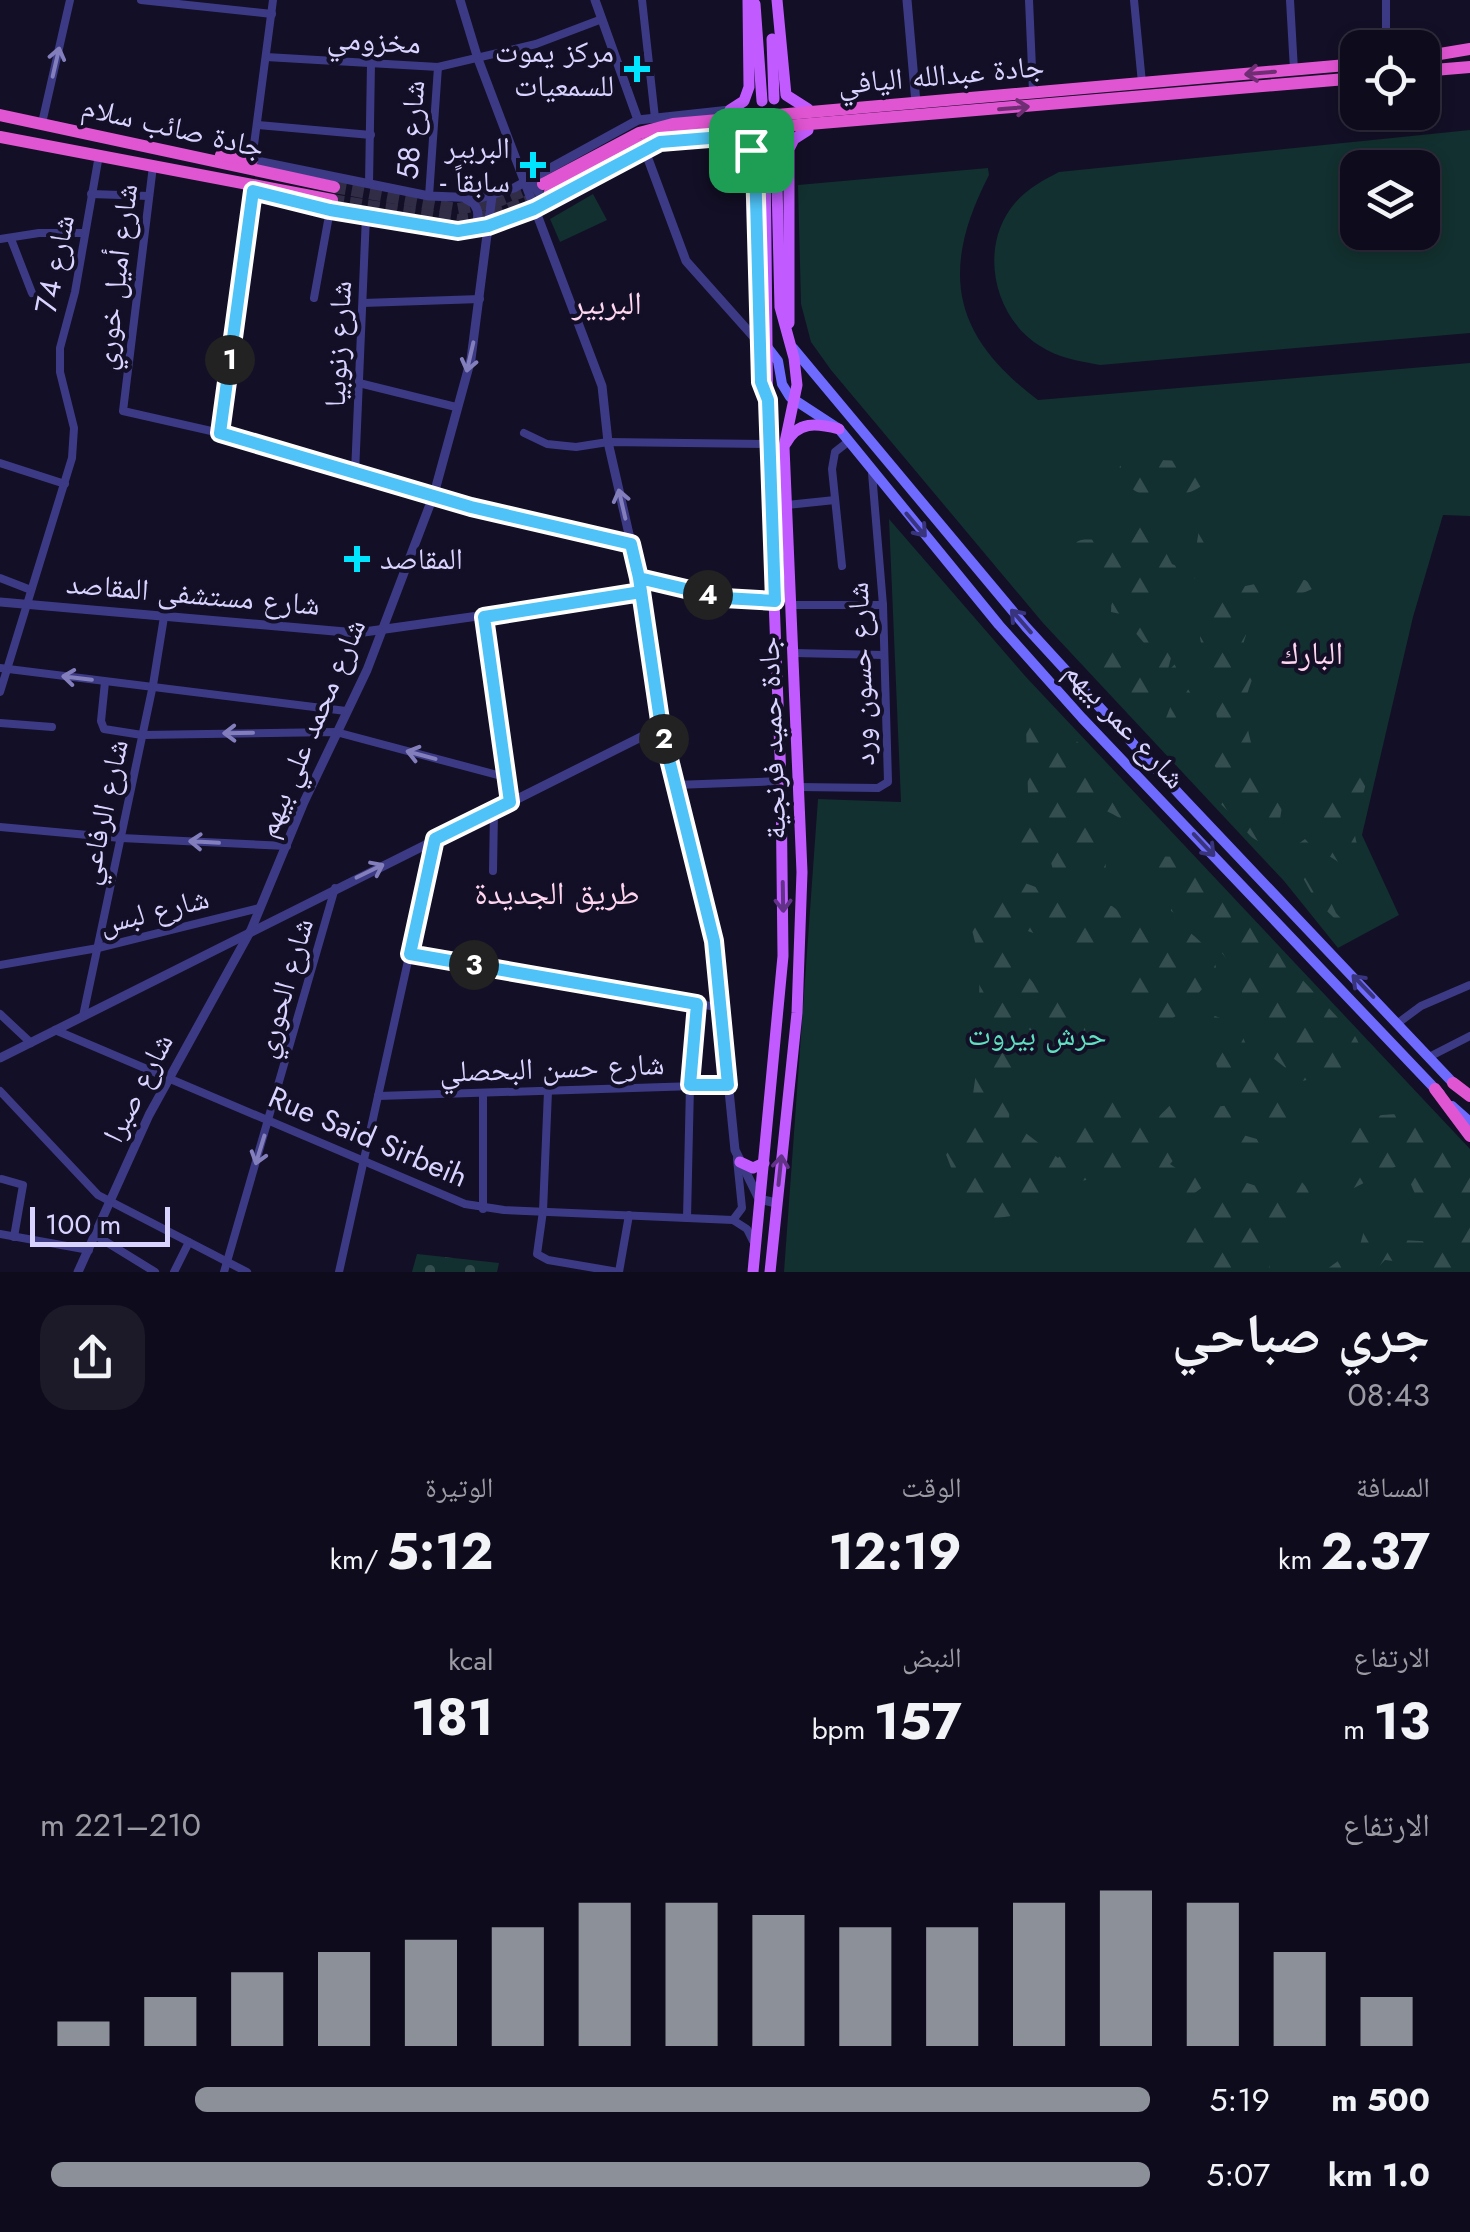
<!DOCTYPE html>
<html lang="ar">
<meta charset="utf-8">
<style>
:root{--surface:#0e0b1c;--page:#1c1929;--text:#f1f3f6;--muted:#9b9ba3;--line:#2e2b3b;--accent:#8c9099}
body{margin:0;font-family:Jost,"Noto Naskh Arabic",sans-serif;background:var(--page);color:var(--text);direction:rtl;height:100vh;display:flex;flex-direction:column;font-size:38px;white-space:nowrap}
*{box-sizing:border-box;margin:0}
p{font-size:32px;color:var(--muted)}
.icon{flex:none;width:55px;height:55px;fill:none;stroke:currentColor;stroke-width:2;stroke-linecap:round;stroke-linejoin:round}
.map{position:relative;height:1272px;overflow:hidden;direction:ltr}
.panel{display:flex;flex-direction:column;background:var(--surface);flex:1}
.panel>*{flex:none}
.fabs{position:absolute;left:1340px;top:30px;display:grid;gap:20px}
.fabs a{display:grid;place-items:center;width:100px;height:100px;border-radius:20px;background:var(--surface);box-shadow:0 5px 15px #0003,0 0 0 2px var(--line);font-size:50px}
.scale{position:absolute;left:30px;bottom:25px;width:140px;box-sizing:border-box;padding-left:10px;border:5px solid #d9d4ff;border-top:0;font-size:28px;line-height:35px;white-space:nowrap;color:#d9d4ff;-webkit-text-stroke:8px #130f26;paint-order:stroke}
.pin{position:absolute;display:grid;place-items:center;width:85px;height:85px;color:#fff;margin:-42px;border-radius:20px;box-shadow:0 5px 15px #0006}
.km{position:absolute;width:50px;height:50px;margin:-25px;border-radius:50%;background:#222;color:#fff;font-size:28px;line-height:50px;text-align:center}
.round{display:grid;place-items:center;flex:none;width:105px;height:105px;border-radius:30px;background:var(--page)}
.headline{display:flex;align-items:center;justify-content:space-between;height:170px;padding:0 40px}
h1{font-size:55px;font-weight:700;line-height:75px}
.stats{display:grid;grid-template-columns:repeat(3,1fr);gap:15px;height:170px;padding:10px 40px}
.stats div{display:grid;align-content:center}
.stats b{font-size:50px;font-weight:700}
.stats small{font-size:28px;font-weight:400}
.stats p{font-size:28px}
.chart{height:280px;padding:20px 40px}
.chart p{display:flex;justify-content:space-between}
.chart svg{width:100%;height:180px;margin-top:10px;stroke:var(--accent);stroke-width:6}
ul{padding:0 40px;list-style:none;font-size:32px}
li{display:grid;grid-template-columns:160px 120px 1fr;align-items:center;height:75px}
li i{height:25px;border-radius:12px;background:var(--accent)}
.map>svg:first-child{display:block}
.green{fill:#12302f;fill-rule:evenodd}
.forest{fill:url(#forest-firs)}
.cemetery{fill:url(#cemetery-stones)}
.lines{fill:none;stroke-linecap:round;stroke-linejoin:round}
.trunk-tunnel{stroke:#312d47;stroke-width:12;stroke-dasharray:12 6;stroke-linecap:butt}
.minor{stroke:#3d3a85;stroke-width:8}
.tertiary{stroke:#3d3a85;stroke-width:9}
.secondary{stroke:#6f6bff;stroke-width:10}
.primary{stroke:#c25bff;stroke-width:11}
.trunk{stroke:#e055d1;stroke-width:12}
.oneway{stroke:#837fbc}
.oneway2{stroke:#6f2e73}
.oneway3{stroke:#38347d}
.oneway4{stroke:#623188}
.route-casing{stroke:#fff;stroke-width:20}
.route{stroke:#4fc3f7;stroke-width:12}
.poi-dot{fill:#00e5ff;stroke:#130f26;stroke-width:4}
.labels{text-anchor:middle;stroke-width:8;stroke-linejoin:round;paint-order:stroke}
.street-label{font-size:30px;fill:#d9d4ff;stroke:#130f26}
.poi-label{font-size:30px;fill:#d9d4ff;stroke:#130f26;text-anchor:end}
.park-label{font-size:30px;fill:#5fe0c0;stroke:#130f26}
.neighbourhood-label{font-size:32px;fill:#ffd6f0;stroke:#130f26}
</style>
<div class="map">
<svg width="1470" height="1272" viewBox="0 0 1470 1272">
<defs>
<pattern id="forest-firs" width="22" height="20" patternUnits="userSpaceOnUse" patternTransform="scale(2.5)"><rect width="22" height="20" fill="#12302f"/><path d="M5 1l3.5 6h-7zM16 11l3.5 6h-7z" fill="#344d4e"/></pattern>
<pattern id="cemetery-stones" width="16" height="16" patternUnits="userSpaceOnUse" patternTransform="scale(2.5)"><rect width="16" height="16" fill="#12302f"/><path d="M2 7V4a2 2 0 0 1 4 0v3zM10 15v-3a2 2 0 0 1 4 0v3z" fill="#344d4e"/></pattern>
</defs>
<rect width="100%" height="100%" fill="#130f26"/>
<g class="green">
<path d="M 1470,130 L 1470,333 L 1100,365 C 1079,361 1058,358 1040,346 C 993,317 978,246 1015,203 C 1028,188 1042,181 1059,172 ZM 1358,168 L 1422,168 L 1422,232 L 1358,232 Z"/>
<path d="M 988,168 L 989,175 C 940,270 951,335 1038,400 L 1470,363 L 1470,516 L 1443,515 L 1413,617 L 1362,835 L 1399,915 L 1338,948 L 1284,881 L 1043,623 L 831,370 L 811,342 L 801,304 L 798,185 Z"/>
<path d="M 593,194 L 607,220 L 560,242 L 550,219 Z"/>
<path d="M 889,519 L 1026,677 L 1470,1149 L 1470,1272 L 784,1272 L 818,799 L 901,802 Z"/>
</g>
<g class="forest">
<path d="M 1158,460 L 1187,461 L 1200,468 L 1205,483 C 1191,497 1161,499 1142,494 C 1131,491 1124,481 1118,472 L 1121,463 Z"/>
<path d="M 1203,504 L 1210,507 L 1212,515 L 1211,574 C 1198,575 1152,594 1145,605 L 1150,623 L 1172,654 L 1166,677 L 1173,679 L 1171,668 L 1177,662 L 1178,673 L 1191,694 L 1187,710 L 1175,711 L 1180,724 L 1177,738 L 1165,745 L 1166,718 L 1173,700 L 1156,682 L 1161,700 L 1160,713 L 1154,716 C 1132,707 1125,681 1103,673 L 1102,650 L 1109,648 L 1133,654 L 1134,643 L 1142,645 L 1153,658 L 1156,657 L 1133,630 L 1126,615 L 1111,612 L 1112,586 C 1091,576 1093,559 1075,548 L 1075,543 C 1084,536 1097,543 1108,537 L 1109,526 L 1140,518 L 1153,528 L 1172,564 L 1179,567 L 1194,561 Z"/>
<path d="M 1274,580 L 1305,580 L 1313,585 L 1312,589 C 1292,599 1269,598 1248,609 L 1240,628 L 1246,635 C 1239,654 1244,659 1253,676 C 1251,684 1247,692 1246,700 C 1242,727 1263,789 1282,807 L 1280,819 L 1265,836 L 1287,834 L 1291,843 L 1298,844 L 1305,839 C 1311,845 1315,851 1315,859 L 1305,862 L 1326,892 L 1336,913 L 1348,926 L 1345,928 C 1336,920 1318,903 1312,894 C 1303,879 1297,862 1281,850 C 1268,840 1257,848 1243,827 L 1253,817 L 1253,809 L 1229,812 L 1206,790 L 1217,780 L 1218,772 L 1210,757 C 1233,729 1215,732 1216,706 C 1217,692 1218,682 1214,667 C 1211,657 1201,648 1200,638 C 1200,631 1220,596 1226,590 Z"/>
<path d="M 1040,716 C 1066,728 1104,762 1113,788 C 1114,793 1114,798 1116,803 L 1141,819 L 1128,824 C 1113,812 1091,802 1073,808 L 1075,812 L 1092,814 L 1110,827 L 1105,849 L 1106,874 L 1096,871 L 1089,858 L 1079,849 L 1070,866 L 1060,873 L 1053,870 L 1048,851 L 1018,854 L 1020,827 L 1057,797 L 1053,792 L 1028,793 L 1026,727 L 1030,721 Z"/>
<path d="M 1357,769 L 1367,776 C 1365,799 1348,824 1358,846 L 1354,852 L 1362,877 L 1329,856 C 1319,828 1324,804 1333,776 Z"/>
<path d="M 1146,856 L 1183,857 L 1195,865 L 1355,1036 L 1366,1057 L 1360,1069 L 1302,1081 L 1273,1058 L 1271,1054 L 1283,1044 L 1282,1040 L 1278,1038 L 1266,1044 L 1243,1008 L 1242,992 L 1231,964 L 1202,929 L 1171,911 L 1171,899 C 1154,892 1138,881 1135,861 Z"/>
<path d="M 1025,883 L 1076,902 L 1112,906 L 1120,912 L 1135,911 L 1142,925 C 1152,925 1166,921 1175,924 C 1193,931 1215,953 1217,972 C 1184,1006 1192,1018 1140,1027 L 1120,1014 L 1130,996 L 1135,951 L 1114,946 L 1089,962 L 1067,945 L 1022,929 C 1015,940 1016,947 1021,958 C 1025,966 1025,974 1031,980 C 1052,1005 1089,993 1085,1037 L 1035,1031 L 996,1022 L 979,999 L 980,962 L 969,918 L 990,894 Z"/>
<path d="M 1215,1016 L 1238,1025 L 1251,1057 L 1269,1081 L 1297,1107 L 1290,1129 L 1282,1139 L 1250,1120 L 1243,1121 L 1236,1133 L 1257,1139 L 1265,1153 L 1262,1159 L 1249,1160 L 1206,1124 L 1185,1122 L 1178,1135 L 1184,1149 L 1170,1164 L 1183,1173 L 1211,1181 L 1181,1203 L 1149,1177 L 1152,1162 C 1145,1155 1129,1146 1120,1141 L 1114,1145 L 1114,1149 L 1141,1162 L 1138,1172 L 1067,1183 L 1039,1196 L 1031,1213 L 991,1219 L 976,1214 L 965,1219 L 958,1217 L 950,1201 L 952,1170 L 940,1139 L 971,1108 L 976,1073 L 988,1050 L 1003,1046 L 1058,1051 C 1050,1061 1040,1060 1030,1067 C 1014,1078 1010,1102 1009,1120 L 1058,1158 C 1089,1133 1089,1088 1141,1104 L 1147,1118 L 1153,1122 C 1164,1114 1182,1086 1201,1096 C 1206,1098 1210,1103 1214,1107 L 1231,1105 L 1231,1091 L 1217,1067 L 1206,1025 L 1208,1018 Z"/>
<path d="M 1418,1100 L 1470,1156 L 1470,1272 L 1466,1272 L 1465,1254 L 1452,1240 L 1458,1222 L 1439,1226 L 1427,1210 L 1426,1220 L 1404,1168 L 1397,1166 L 1354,1188 L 1348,1187 L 1348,1163 L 1340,1143 L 1348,1130 L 1364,1119 L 1382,1115 L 1397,1114 L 1413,1122 L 1416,1119 L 1411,1104 Z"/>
<path d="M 1268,1175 C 1300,1179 1303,1174 1314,1206 L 1302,1223 L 1285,1230 L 1284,1245 C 1272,1252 1268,1258 1270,1272 L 1195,1272 L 1184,1242 L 1189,1219 L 1244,1182 L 1266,1189 Z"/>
<path d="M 1365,1227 L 1401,1240 L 1439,1242 L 1450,1254 L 1456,1272 L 1422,1272 L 1410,1263 L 1385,1260 L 1373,1272 L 1323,1272 L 1360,1245 Z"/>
</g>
<path class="cemetery" d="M 417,1254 L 499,1263 L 497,1272 L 412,1272 Z"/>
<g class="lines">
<g class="trunk-tunnel">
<path d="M 334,187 L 457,209 L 496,202 L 536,186"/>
<path d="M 332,200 L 459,220 L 493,215 L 550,192"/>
</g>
<g class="minor">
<path d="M 141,0 L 272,14"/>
<path d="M 642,0 L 655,118"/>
<path d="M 1029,0 L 1033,91"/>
<path d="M 1134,0 L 1142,83"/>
<path d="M 1290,0 L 1294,70"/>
<path d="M 1386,0 L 1386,48"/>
<path d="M 266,57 L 438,67 L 536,44 L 602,19"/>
<path d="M 42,123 L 70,0"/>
<path d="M 258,125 L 371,135"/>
<path d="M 252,160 L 273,0"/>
<path d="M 153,166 L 123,411 L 220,433 L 497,513 L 631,544"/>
<path d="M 369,184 L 371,63"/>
<path d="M 91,194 L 149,196"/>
<path d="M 429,196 L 438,67"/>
<path d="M 0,239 L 39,233 L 84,233"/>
<path d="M 11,239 L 32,293"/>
<path d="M 314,298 L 330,210"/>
<path d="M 363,303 L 480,299"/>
<path d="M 359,383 L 456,407"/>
<path d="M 220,433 L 253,191"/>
<path d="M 524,433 L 547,444 L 576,447 L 608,442 L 768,444"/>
<path d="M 0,463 L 65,484"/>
<path d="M 355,473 L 366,216"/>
<path d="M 787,505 L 835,500"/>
<path d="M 842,566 L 832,469 L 835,452 L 849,441"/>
<path d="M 0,578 L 31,590"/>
<path d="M 639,578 L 723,598 L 775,601"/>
<path d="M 792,605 L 883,605"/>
<path d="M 484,617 L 509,802"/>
<path d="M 794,653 L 884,655"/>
<path d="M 0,668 L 346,711"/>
<path d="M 105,682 L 101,721 L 104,729 L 142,735 L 336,732 L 505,777"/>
<path d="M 0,692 L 72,458 L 74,428 L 60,372 L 60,348 L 75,292 L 99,155"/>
<path d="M 0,723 L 52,727"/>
<path d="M 675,785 L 781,781"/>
<path d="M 799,787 L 878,788 L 888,782 L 883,605 L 872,473"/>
<path d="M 0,827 L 121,838 L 287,846"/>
<path d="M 493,871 L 494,810"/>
<path d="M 410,953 L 722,1008"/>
<path d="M 0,965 L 98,948 L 260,908"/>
<path d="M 0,1014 L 31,1043"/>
<path d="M 83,1016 L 153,685 L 164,617"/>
<path d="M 1398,1023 L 1421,1006 L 1470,985"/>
<path d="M 55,1030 L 465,1204 L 504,1210 L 733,1220 L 747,1229 L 753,1241"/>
<path d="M 1429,1057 L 1470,1036"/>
<path d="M 0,1091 L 98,1195 L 247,1272"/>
<path d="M 548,1091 L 543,1211 L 537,1254 L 548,1260 L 618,1272"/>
<path d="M 483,1093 L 483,1209"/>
<path d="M 378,1096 L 727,1085"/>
<path d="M 2,1179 L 23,1185 L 14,1237"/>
<path d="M 687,1218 L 690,1085 L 697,1004"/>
<path d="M 733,1220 L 742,1208 L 737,1159"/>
<path d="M 0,1234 L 89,1250"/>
<path d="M 95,1235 L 155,1272"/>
<path d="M 174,1272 L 189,1242"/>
<path d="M 224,1272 L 335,888"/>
<path d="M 339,1272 L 435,839"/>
<path d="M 619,1272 L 629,1215"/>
</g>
<g class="tertiary">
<path d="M 460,0 L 478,59 L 602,386 L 608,442 L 639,578 L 661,727 L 714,941 L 735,1150 L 759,1199 L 776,1203"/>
<path d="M 595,0 L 638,120"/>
<path d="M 907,0 L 916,103"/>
<path d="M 644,148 L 686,261 L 760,344"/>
<path d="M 252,160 L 429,196 L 480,198 L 514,188 L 638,120 L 730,110"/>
<path d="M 538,177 L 534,185 L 542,198 L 552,199"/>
<path d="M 253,191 L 330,210 L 459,231 L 488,226 L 535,209 L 603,171"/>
<path d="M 466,199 L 473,203 C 480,211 479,220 473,229"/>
<path d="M 0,602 L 357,633 L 641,593"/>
<path d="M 0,1058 L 661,727"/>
<path d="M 78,1272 L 149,1115 L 251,930 L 304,802 L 367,670 L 434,494 L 471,359 L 492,196"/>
</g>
<g class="secondary">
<path d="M 768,348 L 778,361 L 782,384 L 790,397 L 839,429 L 999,625 L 1082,718 L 1440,1094"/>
<path d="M 793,348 L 1026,627 L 1181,796 L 1456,1086"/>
<path d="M 1452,1106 L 1470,1122"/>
</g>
<g class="primary">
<path d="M 777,0 L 786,95 L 808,109"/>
<path d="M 755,4 L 762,101"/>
<path d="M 772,39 L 774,99"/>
<path d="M 730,110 L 744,101 L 749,87 L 748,0"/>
<path d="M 723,137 L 744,143 L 754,156 L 761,352"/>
<path d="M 789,323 L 789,149 L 794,139 L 808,130"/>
<path d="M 786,443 C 798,421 816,423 839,429"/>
<path d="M 740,1162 L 753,1168 L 764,1163"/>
<path d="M 753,1272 L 783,956 L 781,781 L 768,444 L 765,145"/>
<path d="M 770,1272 L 797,1013 L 802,872 L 784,447 L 797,385 L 794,358 L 780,307 L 776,144"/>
</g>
<g class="trunk">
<path d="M 1422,57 L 1470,49"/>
<path d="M 1422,71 L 1470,67"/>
<path d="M 0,115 L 334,187"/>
<path d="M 0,137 L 332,200"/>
<path d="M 221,155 L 252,160"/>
<path d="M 543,184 L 639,133 L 673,124 L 1358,64"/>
<path d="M 550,192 L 630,149 L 666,136 L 1358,78"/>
<path d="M 1453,1083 L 1470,1096"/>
<path d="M 1435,1089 L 1470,1136"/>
</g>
</g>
<defs><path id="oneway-shaft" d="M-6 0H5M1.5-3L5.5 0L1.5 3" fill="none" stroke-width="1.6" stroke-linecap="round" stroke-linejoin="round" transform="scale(2.5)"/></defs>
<g class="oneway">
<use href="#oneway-shaft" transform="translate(56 62) rotate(-77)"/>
<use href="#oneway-shaft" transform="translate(470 357) rotate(103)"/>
<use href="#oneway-shaft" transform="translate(622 504) rotate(-103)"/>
<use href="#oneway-shaft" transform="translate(77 678) rotate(-173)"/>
<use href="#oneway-shaft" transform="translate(238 733) rotate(179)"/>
<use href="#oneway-shaft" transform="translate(421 755) rotate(-165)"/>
<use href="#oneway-shaft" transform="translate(204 842) rotate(-177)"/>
<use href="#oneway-shaft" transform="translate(370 871) rotate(-26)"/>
<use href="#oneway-shaft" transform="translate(260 1150) rotate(107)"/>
</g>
<g class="oneway2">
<use href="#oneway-shaft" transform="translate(1260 73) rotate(175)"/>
<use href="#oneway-shaft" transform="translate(1014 108) rotate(-5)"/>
</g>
<g class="oneway3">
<use href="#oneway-shaft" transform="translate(916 525) rotate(50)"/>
<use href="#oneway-shaft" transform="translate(1021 621) rotate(-131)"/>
<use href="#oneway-shaft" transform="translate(1204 845) rotate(47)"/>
<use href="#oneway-shaft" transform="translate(1363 986) rotate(-134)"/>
</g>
<g class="oneway4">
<use href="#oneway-shaft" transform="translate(783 897) rotate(89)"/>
<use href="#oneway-shaft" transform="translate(780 1170) rotate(-84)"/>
</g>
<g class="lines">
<g class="route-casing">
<path id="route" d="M 751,150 L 739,141 L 722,137 L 660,142 L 534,209 L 488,226 L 458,231 L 330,210 L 253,191 L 220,433 L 471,507 L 631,544 L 639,578 L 661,727 L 714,941 L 728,1085 L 690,1085 L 697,1004 L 410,954 L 435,839 L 510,802 L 484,617 L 641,592 L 639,578 L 724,598 L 775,601 L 768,400 L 761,382 L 755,162 L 751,150"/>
</g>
<use href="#route" class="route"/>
</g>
<g class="poi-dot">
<path d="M632 54h10v10h10v10h-10v10h-10v-10h-10v-10h10z"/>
<path d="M528 150h10v10h10v10h-10v10h-10v-10h-10v-10h10z"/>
<path d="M352 544h10v10h10v10h-10v10h-10v-10h-10v-10h10z"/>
</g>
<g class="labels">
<g class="street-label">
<text transform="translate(374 41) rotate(3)" y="10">مخزومي</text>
<text transform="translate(941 75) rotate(-5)" y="10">جادة عبدالله اليافي</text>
<text transform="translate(173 127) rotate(13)" y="10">جادة صائب سلام</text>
<text transform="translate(411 130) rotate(-86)" y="10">شارع 58</text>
<text transform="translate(55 264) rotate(-79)" y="10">شارع 74</text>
<text transform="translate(116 277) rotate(-83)" y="10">شارع أميل خوري</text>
<text transform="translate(338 344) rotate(-87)" y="10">شارع زنوبيا</text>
<text transform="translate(193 594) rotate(5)" y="10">شارع مستشفى المقاصد</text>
<text transform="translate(861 674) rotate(-92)" y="10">شارع حسون ورد</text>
<text transform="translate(1125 725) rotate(47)" y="10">شارع عمر بيهم</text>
<text transform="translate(311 728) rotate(-67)" y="10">شارع محمد علي بيهم</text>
<text transform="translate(772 738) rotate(-92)" y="10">جادة حميد فرنجية</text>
<text transform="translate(103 812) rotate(-78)" y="10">شارع الرفاعي</text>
<text transform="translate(154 911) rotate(-14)" y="10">شارع لبس</text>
<text transform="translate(284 988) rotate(-74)" y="10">شارع الحوري</text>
<text transform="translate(552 1068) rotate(-2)" y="10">شارع حسن البحصلي</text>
<text transform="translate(138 1088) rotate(-63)" y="10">شارع صبرا</text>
<text transform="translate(368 1137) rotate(23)" y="10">Rue Said Sirbeih</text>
</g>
<g class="poi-label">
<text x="614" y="62">مركز يموت<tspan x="614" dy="34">للسمعيات</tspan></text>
<text x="510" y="158">البربير<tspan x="510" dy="34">- سابقاً</tspan></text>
<text x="380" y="569" text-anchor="start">المقاصد</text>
</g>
<g class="park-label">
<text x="1037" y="1045">حرش بيروت</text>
</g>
<g class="neighbourhood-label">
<text x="607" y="314">البربير</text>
<text x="1312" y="664">البارك</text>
<text x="557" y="904">طريق الجديدة</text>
</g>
</g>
</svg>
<div class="fabs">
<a><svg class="icon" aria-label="locate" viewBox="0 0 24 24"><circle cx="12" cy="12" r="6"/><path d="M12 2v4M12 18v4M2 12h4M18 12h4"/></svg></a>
<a><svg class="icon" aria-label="layers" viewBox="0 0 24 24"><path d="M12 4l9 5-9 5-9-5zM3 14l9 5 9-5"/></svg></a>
</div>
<div class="scale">100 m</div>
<div class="pin" style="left:751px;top:150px;background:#1e9e55"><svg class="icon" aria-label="arrive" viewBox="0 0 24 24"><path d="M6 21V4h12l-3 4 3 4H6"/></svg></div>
<b class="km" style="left:230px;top:360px">1</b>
<b class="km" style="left:664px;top:739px">2</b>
<b class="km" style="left:474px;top:965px">3</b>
<b class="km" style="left:708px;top:595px">4</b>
</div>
<section class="panel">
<div class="headline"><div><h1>جري صباحي</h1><p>08:43</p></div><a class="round"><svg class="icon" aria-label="share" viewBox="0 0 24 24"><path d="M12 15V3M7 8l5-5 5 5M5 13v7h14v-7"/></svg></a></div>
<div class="stats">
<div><p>المسافة</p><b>2.37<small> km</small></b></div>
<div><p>الوقت</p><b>12:19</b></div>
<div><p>الوتيرة</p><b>5:12<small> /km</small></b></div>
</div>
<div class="stats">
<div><p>الارتفاع</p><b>13<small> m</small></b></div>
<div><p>النبض</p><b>157<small> bpm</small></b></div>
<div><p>kcal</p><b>181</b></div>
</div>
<div class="chart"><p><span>الارتفاع</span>210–221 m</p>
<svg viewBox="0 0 160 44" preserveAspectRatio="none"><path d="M5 44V38M15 44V32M25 44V26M35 44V21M45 44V18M55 44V15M65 44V9M75 44V9M85 44V12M95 44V15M105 44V15M115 44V9M125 44V6M135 44V9M145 44V21M155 44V32"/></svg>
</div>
<ul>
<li><b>500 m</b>5:19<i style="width:86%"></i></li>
<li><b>1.0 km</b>5:07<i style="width:99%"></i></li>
</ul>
</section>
